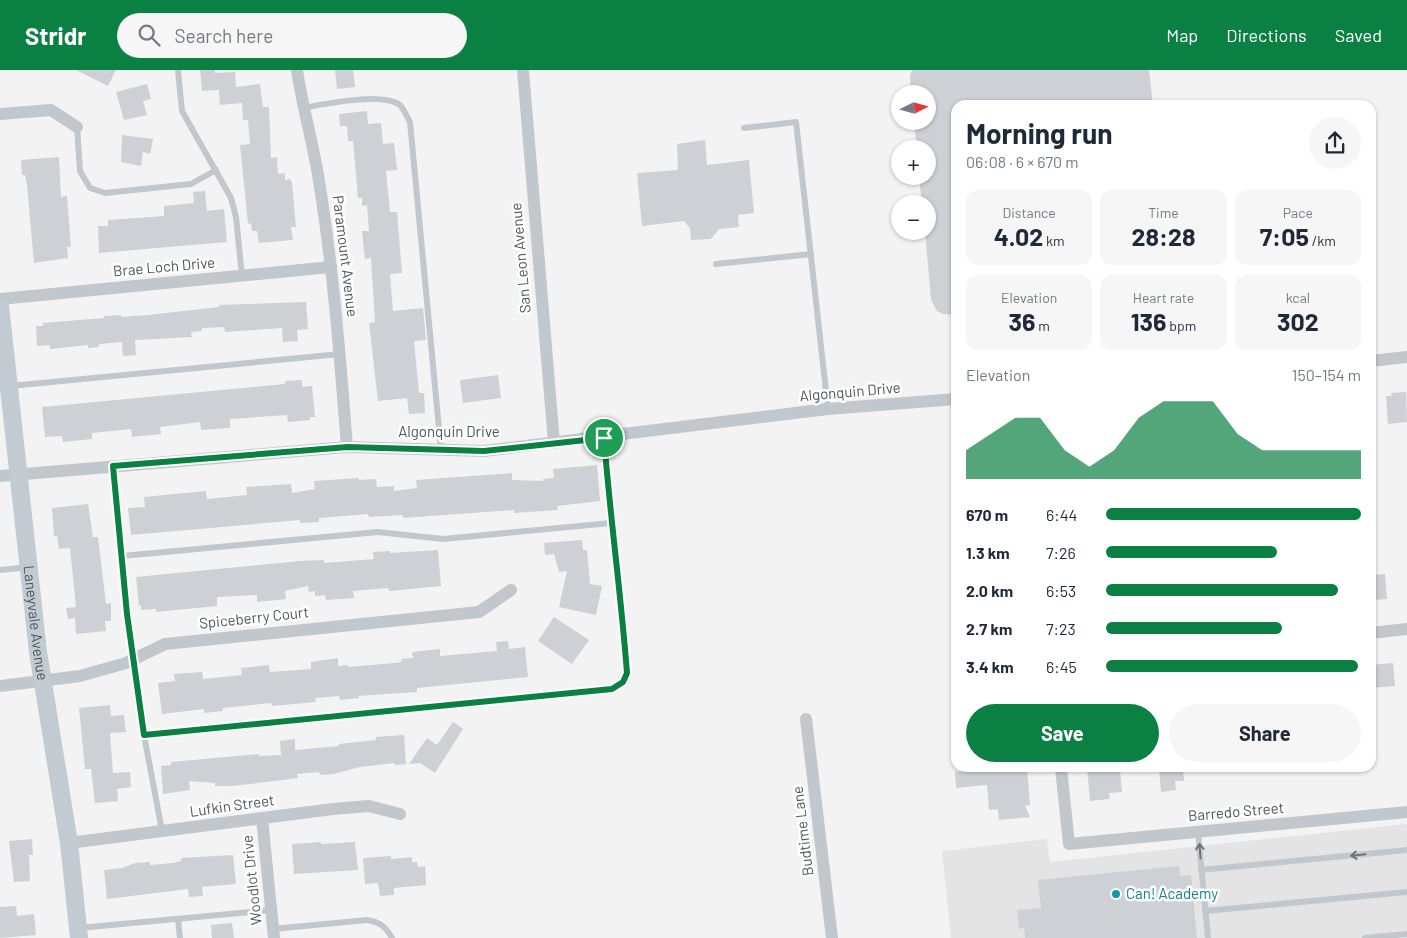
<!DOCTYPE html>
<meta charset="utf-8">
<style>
:root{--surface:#fff;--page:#f6f6f7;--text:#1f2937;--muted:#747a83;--accent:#0b8043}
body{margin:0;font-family:Barlow,sans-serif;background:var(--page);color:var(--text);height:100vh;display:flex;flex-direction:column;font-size:19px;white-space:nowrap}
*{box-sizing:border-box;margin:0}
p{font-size:16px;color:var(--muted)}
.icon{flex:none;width:28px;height:28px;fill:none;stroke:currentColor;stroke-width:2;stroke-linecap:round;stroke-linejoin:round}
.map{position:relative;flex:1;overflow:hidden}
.drawer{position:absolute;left:951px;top:30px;width:425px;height:672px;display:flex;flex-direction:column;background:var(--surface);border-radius:15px;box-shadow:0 1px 4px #0004}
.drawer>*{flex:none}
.needle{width:32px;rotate:84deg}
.tools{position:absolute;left:891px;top:15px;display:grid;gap:10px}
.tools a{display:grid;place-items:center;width:45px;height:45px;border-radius:50%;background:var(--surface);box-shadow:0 1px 4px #0004;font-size:25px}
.pin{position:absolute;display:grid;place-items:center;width:42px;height:42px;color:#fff;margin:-21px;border:2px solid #fff;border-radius:50%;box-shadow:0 1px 5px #0007}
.round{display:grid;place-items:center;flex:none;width:52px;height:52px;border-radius:26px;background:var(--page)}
.head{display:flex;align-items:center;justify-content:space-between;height:85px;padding:0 15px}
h1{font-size:28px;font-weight:700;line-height:38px}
.figures{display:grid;grid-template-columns:repeat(3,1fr);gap:8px;height:85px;padding:5px 15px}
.figures div{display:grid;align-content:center;border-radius:12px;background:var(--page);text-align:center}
.figures b{font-size:25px;font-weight:700}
.figures small{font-size:14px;font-weight:400}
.figures p{font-size:14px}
.chart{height:140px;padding:10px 15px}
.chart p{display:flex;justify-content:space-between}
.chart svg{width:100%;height:90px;margin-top:5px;fill:var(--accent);opacity:.7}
.primary-button{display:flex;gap:10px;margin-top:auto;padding:10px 15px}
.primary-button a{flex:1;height:58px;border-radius:30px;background:var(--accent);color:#fff;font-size:20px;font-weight:700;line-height:58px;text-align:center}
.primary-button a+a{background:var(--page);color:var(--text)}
ul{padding:0 15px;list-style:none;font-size:16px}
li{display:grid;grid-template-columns:80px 60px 1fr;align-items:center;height:38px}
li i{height:12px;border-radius:6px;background:var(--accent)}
header{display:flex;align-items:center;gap:30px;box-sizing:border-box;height:70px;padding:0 25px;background:var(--accent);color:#fff}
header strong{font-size:24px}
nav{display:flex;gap:28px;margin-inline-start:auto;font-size:18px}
.search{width:350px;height:45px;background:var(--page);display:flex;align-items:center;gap:12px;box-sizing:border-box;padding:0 18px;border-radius:28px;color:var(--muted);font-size:19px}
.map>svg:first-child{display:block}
.education{fill:#e5e4e4}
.building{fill:#cdd0d4}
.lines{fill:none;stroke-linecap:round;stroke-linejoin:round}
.lane{stroke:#c0c8cd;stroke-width:6}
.street{stroke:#c0c8cd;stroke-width:12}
.secondary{stroke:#c1cbd1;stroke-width:18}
.oneway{stroke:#69747a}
.route-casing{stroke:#fff;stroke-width:10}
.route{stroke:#0b8043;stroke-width:6}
.culture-dot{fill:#0f9aa8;stroke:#fff;stroke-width:2}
.labels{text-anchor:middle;stroke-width:5;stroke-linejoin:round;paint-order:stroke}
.street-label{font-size:15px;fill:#4c585e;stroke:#fff}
.culture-label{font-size:15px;fill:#0d838f;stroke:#fff;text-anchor:start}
</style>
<header>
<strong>Stridr</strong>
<div class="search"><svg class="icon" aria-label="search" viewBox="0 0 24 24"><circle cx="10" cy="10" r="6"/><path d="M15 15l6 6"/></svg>Search here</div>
<nav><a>Map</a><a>Directions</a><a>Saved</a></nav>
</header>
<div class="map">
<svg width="1407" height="868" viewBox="0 0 1407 868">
<rect width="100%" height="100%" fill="#f4f3f3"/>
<path class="education" d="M 1407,754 L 1407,868 L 951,868 L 942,781 L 1047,769 L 1050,792 Z"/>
<g class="building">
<path d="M 76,0 L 116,0 L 108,16 Z"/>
<path d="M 200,0 L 215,0 L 215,3 L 235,2 L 236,17 L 260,14 L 263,37 L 269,37 L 271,88 L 277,87 L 278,104 L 285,103 L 285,110 L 290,109 L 292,113 L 296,157 L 291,157 L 293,170 L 259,173 L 257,161 L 252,161 L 251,153 L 248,154 L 240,75 L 250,74 L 248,50 L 243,50 L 242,33 L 220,35 L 219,20 L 202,21 Z"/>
<path d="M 335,0 L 353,0 L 355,17 L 337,19 Z"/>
<path d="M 912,0 L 1149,0 L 1153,35 L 956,35 L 956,245 L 943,244 L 937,241 L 931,230 L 925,161 L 928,161 L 928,134 L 922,134 L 919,106 L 928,106 L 928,79 L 917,79 L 914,51 L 928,51 L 928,24 L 911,24 L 910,6 Z"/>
<path d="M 147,14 L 151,29 L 143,31 L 147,45 L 124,50 L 116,22 Z"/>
<path d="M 367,41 L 368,54 L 381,53 L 383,74 L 394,73 L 397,100 L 386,101 L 390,142 L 397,142 L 402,203 L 390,204 L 393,241 L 423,238 L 426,270 L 414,271 L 419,323 L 424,323 L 425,343 L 409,344 L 407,328 L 378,331 L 369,253 L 375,252 L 371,188 L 365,189 L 362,161 L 369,161 L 367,135 L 362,136 L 362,128 L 358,128 L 353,71 L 348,71 L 347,56 L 340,56 L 339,44 Z"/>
<path d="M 122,65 L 153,69 L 150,84 L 143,82 L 141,96 L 121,92 Z"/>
<path d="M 705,70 L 707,95 L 749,90 L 754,143 L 738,145 L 739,157 L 719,159 L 711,169 L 691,170 L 690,158 L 684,151 L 642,156 L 637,103 L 678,100 L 677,74 Z"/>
<path d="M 59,87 L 61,127 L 67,126 L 71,177 L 67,177 L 68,188 L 34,193 L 27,115 L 25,105 L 22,105 L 21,90 Z"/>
<path d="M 205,121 L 207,141 L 224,139 L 227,172 L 99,183 L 98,156 L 108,156 L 108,150 L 164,146 L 164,136 L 194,133 L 193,122 Z"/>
<path d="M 306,232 L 308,259 L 297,260 L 298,271 L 283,272 L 282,258 L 225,262 L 224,257 L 202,258 L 202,261 L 191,262 L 192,267 L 135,270 L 136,285 L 123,286 L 122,272 L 99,274 L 99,277 L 88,278 L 88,275 L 50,279 L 50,275 L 37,276 L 36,256 L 43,256 L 43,253 L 104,248 L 104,246 L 121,245 L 121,247 L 148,245 L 219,237 L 219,235 Z"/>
<path d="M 498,305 L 501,328 L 463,333 L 460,310 Z"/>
<path d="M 302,310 L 302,317 L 312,316 L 315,347 L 310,347 L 310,350 L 288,352 L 287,345 L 230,349 L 230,358 L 201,360 L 200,352 L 160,357 L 161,364 L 132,367 L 131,359 L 92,363 L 92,369 L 63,372 L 62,366 L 45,367 L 42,337 L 285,314 L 285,311 Z"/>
<path d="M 1406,322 L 1407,352 L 1388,354 L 1386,326 L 1392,326 L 1391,323 Z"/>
<path d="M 597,395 L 600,431 L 557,436 L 558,440 L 514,443 L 514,440 L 403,448 L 403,445 L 369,447 L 368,444 L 319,448 L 319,452 L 300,453 L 300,450 L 131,465 L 128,438 L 145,437 L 144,427 L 206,421 L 207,429 L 247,425 L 246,417 L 291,414 L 292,423 L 315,419 L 314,411 L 359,408 L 359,410 L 374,409 L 376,410 L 377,417 L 394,416 L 394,421 L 417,418 L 416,410 L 512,403 L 512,410 L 543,411 L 543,409 L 554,408 L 553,399 Z"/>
<path d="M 88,434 L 93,467 L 98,467 L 106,534 L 111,533 L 111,551 L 105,551 L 106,561 L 76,564 L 75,548 L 68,549 L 66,538 L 76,537 L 70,478 L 59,479 L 57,466 L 54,466 L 52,438 Z"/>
<path d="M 582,470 L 583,480 L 587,480 L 590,514 L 602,516 L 596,545 L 559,537 L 567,501 L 559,502 L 554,484 L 545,485 L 544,473 Z"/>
<path d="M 438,480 L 441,516 L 389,521 L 388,518 L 353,521 L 354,528 L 326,530 L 325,525 L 315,526 L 315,521 L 309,522 L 308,516 L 285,521 L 286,529 L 257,532 L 257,525 L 217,527 L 217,536 L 156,542 L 156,539 L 141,540 L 141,535 L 139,536 L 136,507 L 300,491 L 324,490 L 324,493 L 374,489 L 373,482 L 390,481 L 390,483 Z"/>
<path d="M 1385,504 L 1387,529 L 1373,530 L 1371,505 Z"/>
<path d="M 554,547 L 589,570 L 572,594 L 538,571 Z"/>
<path d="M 508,571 L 509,579 L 525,577 L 528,607 L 417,618 L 417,622 L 358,626 L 359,628 L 340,630 L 339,626 L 315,628 L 316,632 L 272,636 L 271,633 L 223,638 L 223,641 L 204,643 L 204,639 L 162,644 L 158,613 L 175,611 L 174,604 L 202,602 L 203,609 L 242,605 L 241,598 L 269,595 L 270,602 L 311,599 L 311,592 L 338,588 L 338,596 L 348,595 L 348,597 L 395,593 L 402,592 L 401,589 L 413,588 L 412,582 L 440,579 L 440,586 L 497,581 L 496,572 Z"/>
<path d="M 1393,593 L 1395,616 L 1371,618 L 1371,595 Z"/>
<path d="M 110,635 L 111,646 L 124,645 L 126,662 L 110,663 L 113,703 L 130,702 L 131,717 L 117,719 L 118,731 L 95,733 L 91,699 L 85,699 L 79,638 Z"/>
<path d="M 453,652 L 463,659 L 435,703 L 420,693 L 409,694 L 427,668 L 437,675 Z"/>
<path d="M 404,665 L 406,694 L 395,695 L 394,693 L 360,697 L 334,704 L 320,705 L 319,702 L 297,704 L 298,708 L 233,716 L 215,716 L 215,713 L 189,711 L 190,720 L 163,724 L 161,696 L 171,695 L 171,692 L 259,684 L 259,686 L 281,685 L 280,671 L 295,669 L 295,680 L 339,676 L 339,674 L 376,670 L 376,667 Z"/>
<path d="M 990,698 L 1027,698 L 1030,735 L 1025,736 L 1030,747 L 999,750 L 998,739 L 989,740 L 987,715 L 956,718 L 955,702 L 990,699 Z"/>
<path d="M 1087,698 L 1116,698 L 1116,702 L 1120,701 L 1122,722 L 1109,723 L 1110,729 L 1090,731 Z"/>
<path d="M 1159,698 L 1183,698 L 1184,711 L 1175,711 L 1176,720 L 1161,722 Z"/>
<path d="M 32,769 L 33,785 L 29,785 L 30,811 L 14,812 L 9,771 Z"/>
<path d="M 321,772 L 321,774 L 355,772 L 358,800 L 294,804 L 292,774 Z"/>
<path d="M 233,785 L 236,814 L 202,817 L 203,826 L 189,827 L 188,819 L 107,829 L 104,800 L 122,798 L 135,793 L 150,792 L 150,795 L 173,793 L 181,791 L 181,788 Z"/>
<path d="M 391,786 L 391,789 L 412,787 L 412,792 L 417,792 L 418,797 L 425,796 L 426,815 L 394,818 L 394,825 L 380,826 L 378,813 L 365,814 L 363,788 Z"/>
<path d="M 1179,796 L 1180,806 L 1191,805 L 1197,868 L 1025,868 L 1024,858 L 1019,859 L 1017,840 L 1041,838 L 1038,810 Z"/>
<path d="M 16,836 L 17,846 L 34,844 L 36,865 L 0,868 L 0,837 Z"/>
<path d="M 232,853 L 234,868 L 212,868 L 211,855 Z"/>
</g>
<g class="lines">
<g class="lane">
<path d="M 178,0 L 182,41 L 231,128 L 236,147 L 242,206"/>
<path d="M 303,38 C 324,34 382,22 400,35 C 404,39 407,47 410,52 L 441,380"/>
<path d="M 77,57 L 80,101 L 90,118 L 105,123 L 191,114 L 216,100"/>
<path d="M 744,58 L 796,52 L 828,339"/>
<path d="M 716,194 L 811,184"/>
<path d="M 0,317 L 340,284"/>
<path d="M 113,396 L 127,544 L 144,665 L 162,761"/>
<path d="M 122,486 L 378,462 L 443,469 L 611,453"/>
<path d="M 0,500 L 29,497"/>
<path d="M 144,665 L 612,619 L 623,612 L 627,603 C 621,524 610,446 604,367"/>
<path d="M 1198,762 L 1208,868"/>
<path d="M 1201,800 L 1407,780"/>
<path d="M 1205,841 L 1407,822"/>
<path d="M 178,849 L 180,868"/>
<path d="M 79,858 L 271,840"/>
<path d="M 273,859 L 367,850 C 380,852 386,857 392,868"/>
<path d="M 1365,868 L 1407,864"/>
</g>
<g class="street">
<path d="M 297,0 C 302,35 312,69 318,105 C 333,195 340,286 347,377"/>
<path d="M 523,0 L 554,373"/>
<path d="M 0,44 L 51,40 L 77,57"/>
<path d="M 0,229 L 331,197"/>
<path d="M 1371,291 L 1407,287"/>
<path d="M 0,406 L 347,377 L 484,381 L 828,339 L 956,329"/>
<path d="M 1371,563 L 1407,559"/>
<path d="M 0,616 L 80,606 L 126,593 L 165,574 L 479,542 L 511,520"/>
<path d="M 806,649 L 832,868"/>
<path d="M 1061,698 L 1069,774 L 1407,742"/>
<path d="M 262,748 L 274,868"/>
<path d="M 69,773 L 333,739 L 369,736 L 400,744"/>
</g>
<path class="secondary" id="s1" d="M 0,236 L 38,582 L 69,773 L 79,868"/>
</g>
<defs><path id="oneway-shaft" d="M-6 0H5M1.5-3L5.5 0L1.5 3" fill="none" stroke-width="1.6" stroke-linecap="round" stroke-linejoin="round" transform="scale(1.25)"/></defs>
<g class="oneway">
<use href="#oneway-shaft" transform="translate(1200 781) rotate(-94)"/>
<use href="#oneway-shaft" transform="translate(1358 785) rotate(174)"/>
</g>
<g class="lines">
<g class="route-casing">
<path id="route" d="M 604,368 C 610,446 621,524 627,603 L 623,612 L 612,619 L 144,665 L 127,544 L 113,396 L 348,377 L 484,381 Z"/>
</g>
<use href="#route" class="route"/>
</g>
<circle class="culture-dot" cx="1116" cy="824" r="5"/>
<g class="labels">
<g class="street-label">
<text transform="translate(345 186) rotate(83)" y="5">Paramount Avenue</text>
<text transform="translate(521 188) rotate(-95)" y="5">San Leon Avenue</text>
<text transform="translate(164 197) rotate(-5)" y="5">Brae Loch Drive</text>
<text transform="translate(850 322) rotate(-5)" y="5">Algonquin Drive</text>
<text x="449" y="367">Algonquin Drive</text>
<text transform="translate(254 548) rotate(-6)" y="5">Spiceberry Court</text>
<text dy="5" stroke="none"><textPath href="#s1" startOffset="319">Laneyvale Avenue</textPath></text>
<text transform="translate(232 736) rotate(-8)" y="5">Lufkin Street</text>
<text transform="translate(1236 742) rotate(-5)" y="5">Barredo Street</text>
<text transform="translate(803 761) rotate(-97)" y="5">Budtime Lane</text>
<text transform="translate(252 810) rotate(-96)" y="5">Woodlot Drive</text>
</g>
<g class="culture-label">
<text x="1126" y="829">Can! Academy</text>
</g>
</g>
</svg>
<div class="tools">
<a><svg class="needle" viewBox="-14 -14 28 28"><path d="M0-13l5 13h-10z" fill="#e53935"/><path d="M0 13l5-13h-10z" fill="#747a83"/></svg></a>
<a>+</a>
<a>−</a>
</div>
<div class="pin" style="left:604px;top:368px;background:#1e9e55"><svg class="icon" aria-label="arrive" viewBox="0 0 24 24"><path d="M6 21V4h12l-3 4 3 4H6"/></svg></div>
<section class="drawer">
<div class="head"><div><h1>Morning run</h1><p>06:08 · 6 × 670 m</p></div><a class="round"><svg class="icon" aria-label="share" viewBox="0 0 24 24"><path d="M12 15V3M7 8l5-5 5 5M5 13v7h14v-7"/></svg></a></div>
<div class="figures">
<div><p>Distance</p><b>4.02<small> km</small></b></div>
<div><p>Time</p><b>28:28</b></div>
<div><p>Pace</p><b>7:05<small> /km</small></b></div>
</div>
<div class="figures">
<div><p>Elevation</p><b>36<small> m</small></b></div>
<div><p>Heart rate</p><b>136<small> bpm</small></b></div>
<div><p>kcal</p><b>302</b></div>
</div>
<div class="chart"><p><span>Elevation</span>150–154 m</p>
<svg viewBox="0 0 160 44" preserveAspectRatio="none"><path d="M0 44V30L10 22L20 14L30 14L40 30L50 38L60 30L70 14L80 6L90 6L100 6L110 22L120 30L130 30L140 30L150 30L160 30V44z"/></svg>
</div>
<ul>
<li><b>670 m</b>6:44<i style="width:100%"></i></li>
<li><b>1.3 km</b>7:26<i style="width:67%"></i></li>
<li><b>2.0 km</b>6:53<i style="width:91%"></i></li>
<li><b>2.7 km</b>7:23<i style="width:69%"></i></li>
<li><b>3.4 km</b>6:45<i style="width:99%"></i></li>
</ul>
<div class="primary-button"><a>Save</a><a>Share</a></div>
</section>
</div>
